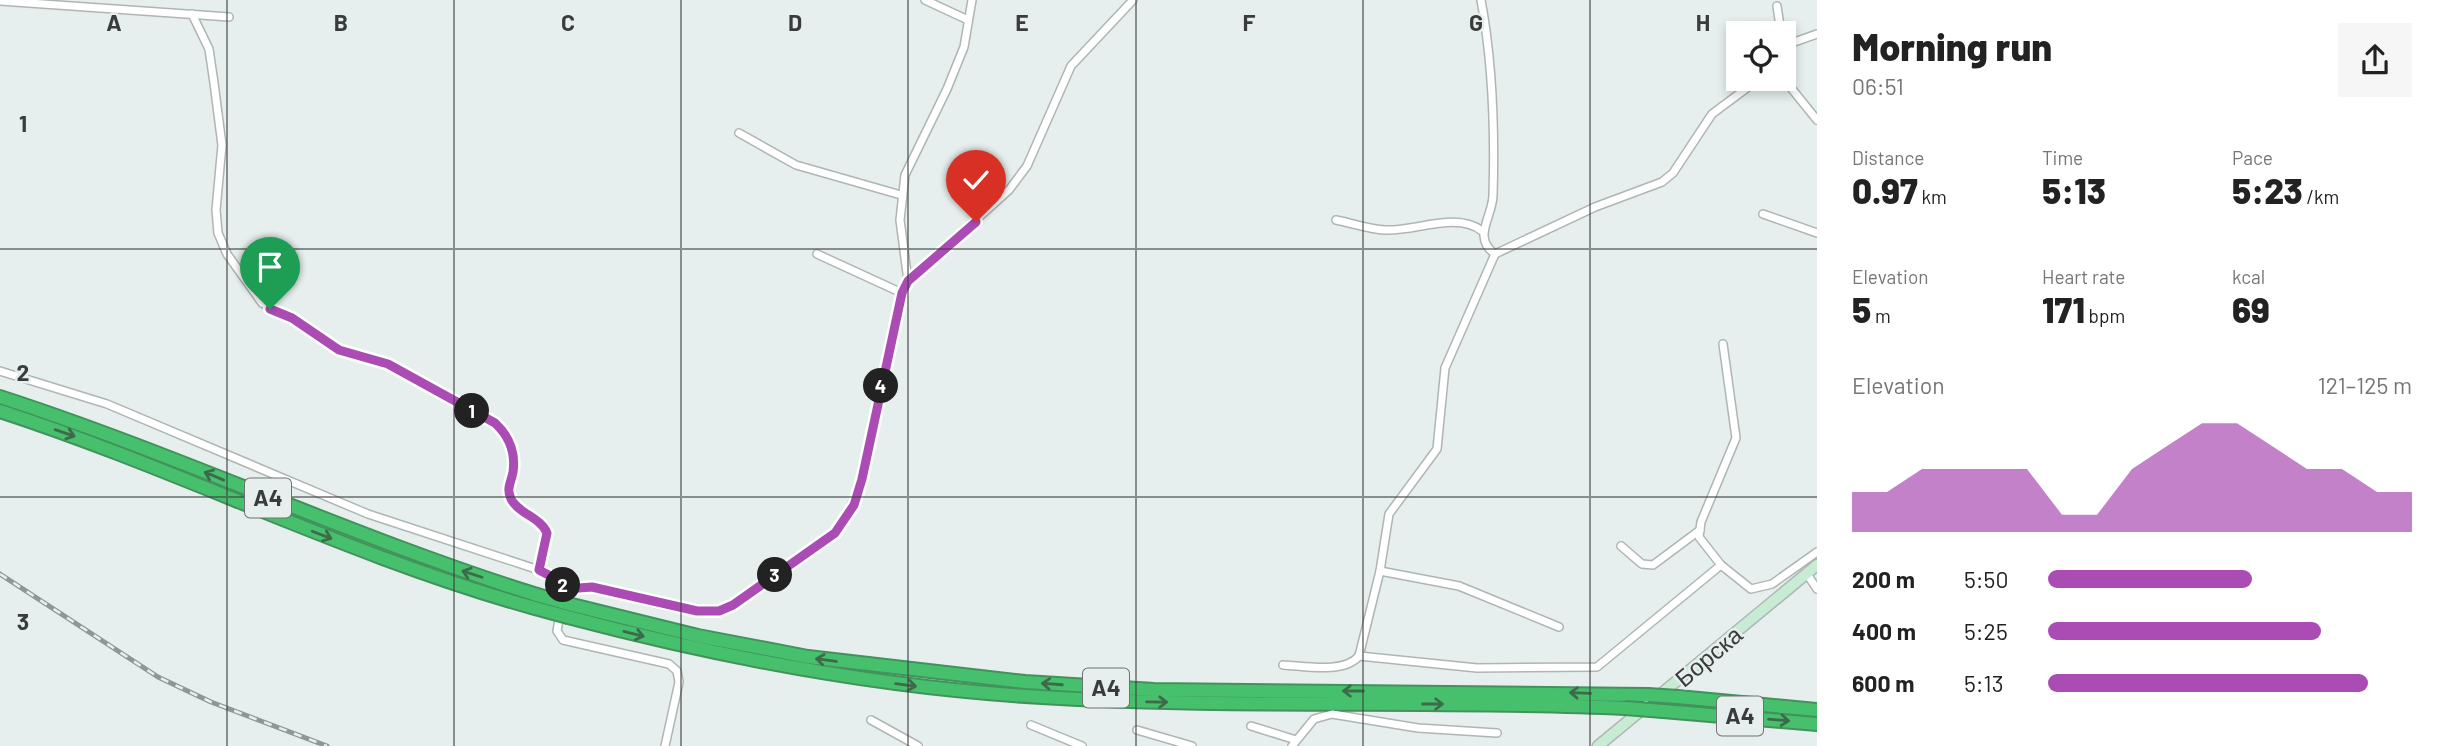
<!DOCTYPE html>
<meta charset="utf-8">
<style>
:root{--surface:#fff;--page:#f6f6f6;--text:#222;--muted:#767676;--accent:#ab4cb5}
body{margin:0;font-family:Barlow,sans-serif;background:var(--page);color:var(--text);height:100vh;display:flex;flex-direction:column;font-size:26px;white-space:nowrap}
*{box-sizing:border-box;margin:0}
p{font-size:23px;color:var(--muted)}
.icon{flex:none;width:38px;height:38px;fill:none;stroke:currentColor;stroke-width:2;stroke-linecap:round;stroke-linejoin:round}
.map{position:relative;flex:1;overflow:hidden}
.side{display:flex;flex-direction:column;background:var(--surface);width:630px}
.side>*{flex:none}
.tools{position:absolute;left:1726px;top:21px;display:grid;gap:14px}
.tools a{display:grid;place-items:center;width:70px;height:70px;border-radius:0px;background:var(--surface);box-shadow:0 4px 10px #0003;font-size:35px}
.pin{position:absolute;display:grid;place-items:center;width:60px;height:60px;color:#fff;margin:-72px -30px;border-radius:50% 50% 50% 0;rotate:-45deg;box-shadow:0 0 7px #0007}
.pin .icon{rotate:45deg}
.km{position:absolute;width:35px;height:35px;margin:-18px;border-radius:50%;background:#222;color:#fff;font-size:19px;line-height:35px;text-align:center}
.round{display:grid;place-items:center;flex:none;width:74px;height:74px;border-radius:0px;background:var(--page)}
.overview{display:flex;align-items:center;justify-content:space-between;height:119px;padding:0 35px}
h1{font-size:38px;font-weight:800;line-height:52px}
.stats{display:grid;grid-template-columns:repeat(3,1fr);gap:10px;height:119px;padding:7px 35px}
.stats div{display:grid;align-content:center}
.stats b{font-size:35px;font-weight:800}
.stats small{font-size:19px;font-weight:400}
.stats p{font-size:19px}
.chart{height:196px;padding:14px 35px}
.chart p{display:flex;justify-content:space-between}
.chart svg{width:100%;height:126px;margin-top:7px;fill:var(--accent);opacity:.7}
ul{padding:0 35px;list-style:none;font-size:23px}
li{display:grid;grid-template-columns:112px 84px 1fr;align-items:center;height:52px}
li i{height:18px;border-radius:9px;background:var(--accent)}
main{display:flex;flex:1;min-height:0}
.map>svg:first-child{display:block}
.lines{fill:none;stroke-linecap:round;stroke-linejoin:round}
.street-casing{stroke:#aeb6b4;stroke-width:10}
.secondary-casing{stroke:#aeb6b4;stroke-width:13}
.highway-casing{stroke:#42925c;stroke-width:16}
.street{stroke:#fff;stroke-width:7}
.secondary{stroke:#c8ecd3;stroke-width:10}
.highway{stroke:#47c06d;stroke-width:12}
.rail-casing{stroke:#909695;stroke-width:5}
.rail{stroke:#e6efed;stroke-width:2.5;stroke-dasharray:8;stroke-linecap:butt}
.highway-bridge-casing{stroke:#42925c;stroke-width:16;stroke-linecap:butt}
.highway-bridge{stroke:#47c06d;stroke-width:12}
.oneway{stroke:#3e6a4c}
.route-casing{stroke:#fff;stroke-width:14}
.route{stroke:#ab4cb5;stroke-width:9}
.grid{fill:none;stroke:#393c3b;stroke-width:2;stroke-opacity:0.55}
.labels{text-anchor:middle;stroke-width:5;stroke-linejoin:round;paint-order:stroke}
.shield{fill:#e6efed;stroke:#6d7270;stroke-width:2}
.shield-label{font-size:23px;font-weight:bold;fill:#393c3b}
.street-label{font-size:24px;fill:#393c3b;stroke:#e6efed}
.grid-label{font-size:23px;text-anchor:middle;font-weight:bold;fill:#393c3b;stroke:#e6efed;stroke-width:5;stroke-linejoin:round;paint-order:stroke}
</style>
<main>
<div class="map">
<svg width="1817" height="746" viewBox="0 0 1817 746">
<rect width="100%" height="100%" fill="#e6efed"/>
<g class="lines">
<g class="street-casing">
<g id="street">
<path d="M 925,0 L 968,20"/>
<path d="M 1481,0 C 1493,64 1495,130 1493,196 C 1492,218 1472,237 1495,254"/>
<path d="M 0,1 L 229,17"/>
<path d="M 1777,6 L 1781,33"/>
<path d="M 192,14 L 209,49 L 214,83 L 222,145 L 216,210 L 218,233 L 227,254 L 262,303 L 293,318 L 339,350 L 388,364 L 495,423 C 509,436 516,452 513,472 C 511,483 506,488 511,499 C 519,514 540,517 547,533 L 539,570"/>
<path d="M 1783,46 L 1817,34"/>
<path d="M 1783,78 L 1817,120"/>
<path d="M 739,133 L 796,165 L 901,195"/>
<path d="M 1763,214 L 1817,233"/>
<path d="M 1336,220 C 1352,223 1368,229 1385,230 C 1414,232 1457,211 1482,231"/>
<path d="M 817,254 L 902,293"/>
<path d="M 908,281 L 900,220 L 905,175 L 947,89 L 964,47 L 972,0"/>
<path d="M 1723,344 L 1736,438 L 1701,522 L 1699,537 L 1721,565 L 1751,589 L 1772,584 L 1817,552"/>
<path d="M 0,371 L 107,404 L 368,514 L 539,570 L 558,580 L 566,589"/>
<path d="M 1621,546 L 1642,564 L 1653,565 L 1700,530"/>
<path d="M 1380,571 L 1459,586 L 1559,627"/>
<path d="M 1807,574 L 1817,589"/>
<path d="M 1359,656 L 1380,571 L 1389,514 L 1437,449 L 1445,368 L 1495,254 L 1595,207 L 1662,182 L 1673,173 L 1712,114 L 1759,79"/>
<path d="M 1359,656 L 1477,668 L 1597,667 L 1721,565"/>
<path d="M 1283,665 C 1305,666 1344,674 1359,656"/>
<path d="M 871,720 L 918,746"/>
<path d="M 1031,725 L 1082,746"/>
<path d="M 1251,726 L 1296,740"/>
<path d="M 1137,730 L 1192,746"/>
<path d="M 665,746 L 679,682 L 677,671 L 669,664 L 563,640 L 557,631 L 564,592 L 575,587 L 592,587 C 625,594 704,623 733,605 L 835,533 L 845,521 L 862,479 L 893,326 L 908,281 L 1009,190 L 1027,166 L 1071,66 L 1133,0"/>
<path d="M 1292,746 L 1314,719 L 1332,714 L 1418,728 L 1497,733"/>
</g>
</g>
<g class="secondary-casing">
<path id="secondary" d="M 1598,746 L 1817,565"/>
</g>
<g class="highway-casing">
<g id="highway">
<path d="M 0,397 C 182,456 354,538 537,595"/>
<path d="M 0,411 C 181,470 351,557 535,608"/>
<path d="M 572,605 L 698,636 L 808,657 L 1025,682 L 1154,690 L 1648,695"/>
<path d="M 568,617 C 723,658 881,688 1042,697 C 1236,709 1431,699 1625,708"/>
<path d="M 1678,697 L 1817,710"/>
<path d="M 1663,711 L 1817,724"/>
</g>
</g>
<use href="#street" class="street"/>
<use href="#secondary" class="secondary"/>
<use href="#highway" class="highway"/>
<g class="rail-casing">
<path id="rail" d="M 0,574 L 158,677 L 211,702 L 327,746"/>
</g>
<use href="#rail" class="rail"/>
<g class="highway-bridge-casing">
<g id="highway-bridge">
<path d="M 537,595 L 572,605"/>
<path d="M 535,608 L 568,617"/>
<path d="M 1648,695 L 1678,697"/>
<path d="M 1625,708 L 1663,711"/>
</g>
</g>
<use href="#highway-bridge" class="highway-bridge"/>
</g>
<defs><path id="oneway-shaft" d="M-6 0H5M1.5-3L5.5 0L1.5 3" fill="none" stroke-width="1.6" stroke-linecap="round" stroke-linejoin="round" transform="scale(1.75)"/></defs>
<g class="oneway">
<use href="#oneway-shaft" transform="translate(65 433) rotate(19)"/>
<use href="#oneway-shaft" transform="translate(214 476) rotate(-157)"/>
<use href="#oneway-shaft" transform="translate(322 535) rotate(21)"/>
<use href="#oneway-shaft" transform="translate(472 574) rotate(-162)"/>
<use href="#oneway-shaft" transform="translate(634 634) rotate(14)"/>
<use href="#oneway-shaft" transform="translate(826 660) rotate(-172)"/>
<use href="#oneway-shaft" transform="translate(1052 684) rotate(-176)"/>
<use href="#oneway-shaft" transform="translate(906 685) rotate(7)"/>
<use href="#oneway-shaft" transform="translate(1353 691) rotate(180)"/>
<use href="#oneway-shaft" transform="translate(1580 693) rotate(-178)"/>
<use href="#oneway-shaft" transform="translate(1157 702) rotate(1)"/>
<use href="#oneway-shaft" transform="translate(1433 704)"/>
<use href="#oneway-shaft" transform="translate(1779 720) rotate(5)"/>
</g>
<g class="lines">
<g class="route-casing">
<path id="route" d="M 270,309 L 292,318 L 339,350 L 388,364 L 495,423 C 509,436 516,451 513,472 C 511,483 506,488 511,499 C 519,514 540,517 547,533 L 539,570 L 558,580 L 566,589 L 592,587 L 697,611 L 719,611 L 733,605 L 835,533 L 854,505 L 862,479 L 902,293 L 908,281 L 976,222"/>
</g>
<use href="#route" class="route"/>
</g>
<path class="grid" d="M 227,0 L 227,746M 454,0 L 454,746M 681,0 L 681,746M 908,0 L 908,746M 1136,0 L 1136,746M 1363,0 L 1363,746M 1590,0 L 1590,746M 0,249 L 1817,249M 0,497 L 1817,497"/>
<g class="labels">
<g class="shield">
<rect x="245" y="478.5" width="46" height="39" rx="5"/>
<rect x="1083" y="668.5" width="46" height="39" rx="5"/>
<rect x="1717" y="696.5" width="46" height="39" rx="5"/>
</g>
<g class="shield-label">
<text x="268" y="506">A4</text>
<text x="1106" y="696">A4</text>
<text x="1740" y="724">A4</text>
</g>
<g class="street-label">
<text transform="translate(1709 657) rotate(-40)" y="8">Борска</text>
</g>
</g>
<g class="grid-label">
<text x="114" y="31">A</text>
<text x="341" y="31">B</text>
<text x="568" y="31">C</text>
<text x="795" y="31">D</text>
<text x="1022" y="31">E</text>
<text x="1249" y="31">F</text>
<text x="1476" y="31">G</text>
<text x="1703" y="31">H</text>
<text x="23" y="132">1</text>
<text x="23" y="381">2</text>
<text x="23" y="630">3</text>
</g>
</svg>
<div class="tools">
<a><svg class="icon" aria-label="locate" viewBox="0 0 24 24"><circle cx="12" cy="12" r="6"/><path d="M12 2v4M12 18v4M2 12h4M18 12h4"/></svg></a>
</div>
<div class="pin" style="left:270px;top:309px;background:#1e9e55"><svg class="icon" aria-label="arrive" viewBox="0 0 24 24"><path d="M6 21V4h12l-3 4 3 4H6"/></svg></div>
<div class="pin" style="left:976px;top:222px;background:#d93025"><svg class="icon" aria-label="check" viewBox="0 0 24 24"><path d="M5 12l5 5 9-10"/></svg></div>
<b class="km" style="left:472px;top:411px">1</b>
<b class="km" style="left:563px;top:585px">2</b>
<b class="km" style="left:775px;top:575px">3</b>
<b class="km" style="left:881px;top:386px">4</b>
</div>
<section class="side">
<div class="overview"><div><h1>Morning run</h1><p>06:51</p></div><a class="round"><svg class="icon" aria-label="share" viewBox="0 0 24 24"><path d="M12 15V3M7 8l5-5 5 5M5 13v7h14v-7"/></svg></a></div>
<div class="stats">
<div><p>Distance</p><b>0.97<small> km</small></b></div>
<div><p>Time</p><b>5:13</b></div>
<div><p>Pace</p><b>5:23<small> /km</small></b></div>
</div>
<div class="stats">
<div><p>Elevation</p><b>5<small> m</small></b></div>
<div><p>Heart rate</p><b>171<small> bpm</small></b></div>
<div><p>kcal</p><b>69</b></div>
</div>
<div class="chart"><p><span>Elevation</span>121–125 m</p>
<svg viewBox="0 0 160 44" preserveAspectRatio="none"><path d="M0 44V30L10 30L20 22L30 22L40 22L50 22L60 38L70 38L80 22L90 14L100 6L110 6L120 14L130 22L140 22L150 30L160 30V44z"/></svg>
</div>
<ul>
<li><b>200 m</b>5:50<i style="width:56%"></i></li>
<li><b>400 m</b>5:25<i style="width:75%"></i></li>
<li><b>600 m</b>5:13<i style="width:88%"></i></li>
</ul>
</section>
</main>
